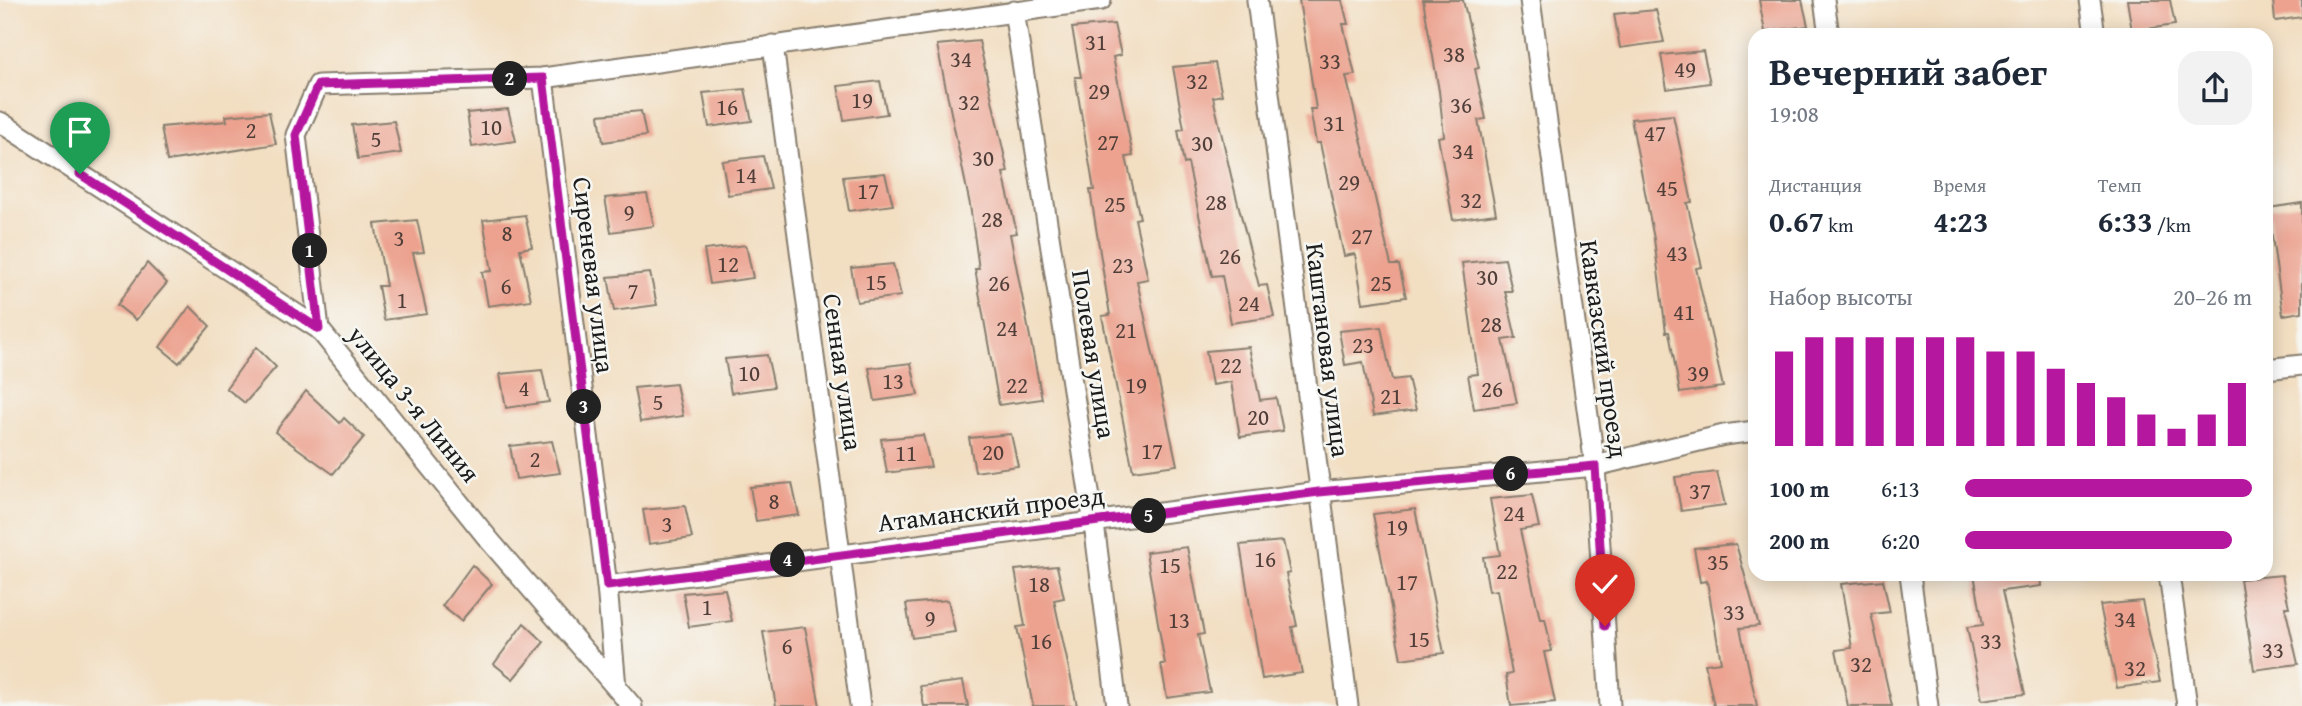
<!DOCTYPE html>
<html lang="ru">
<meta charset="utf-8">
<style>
:root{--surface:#fff;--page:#f2f2f3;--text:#1f2937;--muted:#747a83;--accent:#b5179e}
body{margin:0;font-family:"Gentium Book Plus",serif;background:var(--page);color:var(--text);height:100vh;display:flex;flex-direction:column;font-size:26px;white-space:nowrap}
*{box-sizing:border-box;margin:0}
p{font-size:23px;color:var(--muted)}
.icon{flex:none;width:38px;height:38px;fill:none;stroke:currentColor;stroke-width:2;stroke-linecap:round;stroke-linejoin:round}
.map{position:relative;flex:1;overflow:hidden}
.details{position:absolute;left:1748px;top:28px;width:525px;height:553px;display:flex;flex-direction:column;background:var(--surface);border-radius:21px;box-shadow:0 4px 18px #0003}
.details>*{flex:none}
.pin{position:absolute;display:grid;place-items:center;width:60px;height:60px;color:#fff;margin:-72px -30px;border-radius:50% 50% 50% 0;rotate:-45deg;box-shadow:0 0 7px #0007}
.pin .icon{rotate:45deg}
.km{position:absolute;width:35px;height:35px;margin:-18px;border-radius:50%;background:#222;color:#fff;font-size:19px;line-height:35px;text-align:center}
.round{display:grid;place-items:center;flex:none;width:74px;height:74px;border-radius:21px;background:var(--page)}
.summary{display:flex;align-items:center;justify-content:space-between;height:119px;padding:0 21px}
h1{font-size:38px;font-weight:800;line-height:52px}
.figures{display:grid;grid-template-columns:repeat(3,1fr);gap:10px;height:119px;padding:7px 21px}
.figures div{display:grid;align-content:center}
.figures b{font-size:30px;font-weight:800}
.figures small{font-size:19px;font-weight:400}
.figures p{font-size:19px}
.chart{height:196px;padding:14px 21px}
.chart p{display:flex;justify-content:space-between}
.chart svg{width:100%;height:126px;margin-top:7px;stroke:var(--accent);stroke-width:6}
ul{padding:0 21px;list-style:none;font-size:23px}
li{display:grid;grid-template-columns:112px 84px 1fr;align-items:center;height:52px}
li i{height:18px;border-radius:9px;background:var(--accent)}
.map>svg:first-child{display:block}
.building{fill:#eca28f}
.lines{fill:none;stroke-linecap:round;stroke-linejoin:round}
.minor-casing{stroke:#877d6e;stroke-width:23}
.minor{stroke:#fff;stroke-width:19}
.route-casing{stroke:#fff;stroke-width:14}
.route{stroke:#b5179e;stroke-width:9}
.labels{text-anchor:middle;stroke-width:5;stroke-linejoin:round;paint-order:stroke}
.number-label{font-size:23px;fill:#503e39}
.street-label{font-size:26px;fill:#1c1c1c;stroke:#f6f6f2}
</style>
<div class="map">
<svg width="2302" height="706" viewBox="0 0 2302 706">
<rect width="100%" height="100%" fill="#f6f6f2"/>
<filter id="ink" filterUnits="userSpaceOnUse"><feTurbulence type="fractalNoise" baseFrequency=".0143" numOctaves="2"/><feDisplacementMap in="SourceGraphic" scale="14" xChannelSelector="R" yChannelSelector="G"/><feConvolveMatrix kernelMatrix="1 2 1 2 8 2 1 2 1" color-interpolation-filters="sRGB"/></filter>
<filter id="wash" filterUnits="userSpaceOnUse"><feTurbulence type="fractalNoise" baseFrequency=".00686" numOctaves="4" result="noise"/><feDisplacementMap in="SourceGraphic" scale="28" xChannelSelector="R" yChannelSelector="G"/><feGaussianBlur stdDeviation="1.57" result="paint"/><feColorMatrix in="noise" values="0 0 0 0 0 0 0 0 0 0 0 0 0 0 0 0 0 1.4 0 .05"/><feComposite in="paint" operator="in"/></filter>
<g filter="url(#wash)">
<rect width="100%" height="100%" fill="#f2dec1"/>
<g id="blocks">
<g class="building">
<path d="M 1299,0 L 1342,0 L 1348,24 L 1343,24 L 1355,75 L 1346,76 L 1391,265 L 1399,265 L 1406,297 L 1363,303 L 1355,254 L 1344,256 L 1320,143 L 1316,143 L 1310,109 L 1316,109 Z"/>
<path d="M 1423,0 L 1463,0 L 1479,68 L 1475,69 L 1486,119 L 1478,120 L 1496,214 L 1453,220 L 1438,137 L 1444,136 L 1439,91 Z"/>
<path d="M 1759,0 L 1802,0 L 1808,26 L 1765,32 Z"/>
<path d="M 2127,0 L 2170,0 L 2175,25 L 2132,31 Z"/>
<path d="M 2273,0 L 2302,0 L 2302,17 L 2275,21 Z"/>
<path d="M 1656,10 L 1664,42 L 1620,48 L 1614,14 Z"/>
<path d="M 1114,24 L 1121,55 L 1113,57 L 1133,156 L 1126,157 L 1140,218 L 1135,219 L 1148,279 L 1137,281 L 1177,465 L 1133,471 L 1102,316 L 1110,315 L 1090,190 L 1094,190 L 1075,77 L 1081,77 L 1072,28 Z"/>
<path d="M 979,41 L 1008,172 L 1003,173 L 1017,233 L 1010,234 L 1042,399 L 999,405 L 975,269 L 979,269 L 970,205 L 937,45 Z"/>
<path d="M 1703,51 L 1710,83 L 1667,89 L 1661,55 Z"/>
<path d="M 1215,63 L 1222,95 L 1213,97 L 1233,184 L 1259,286 L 1267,285 L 1274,317 L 1231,323 L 1222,275 L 1212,276 L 1188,163 L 1184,164 L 1178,130 L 1184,129 L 1173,67 Z"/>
<path d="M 880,81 L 887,114 L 844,120 L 838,86 Z"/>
<path d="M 745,89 L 752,121 L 709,127 L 703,93 Z"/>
<path d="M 508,109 L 516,141 L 472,147 L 467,113 Z"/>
<path d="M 641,111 L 646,136 L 603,142 L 599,115 Z"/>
<path d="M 269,112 L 276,144 L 167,161 L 161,127 L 227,121 L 226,116 Z"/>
<path d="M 1673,115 L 1692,202 L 1687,203 L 1702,267 L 1696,268 L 1723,387 L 1680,393 L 1669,332 L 1666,332 L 1654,239 L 1631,119 Z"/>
<path d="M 394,121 L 401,153 L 358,159 L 352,125 Z"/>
<path d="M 763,156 L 771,189 L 728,195 L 722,161 Z"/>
<path d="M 885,173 L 893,205 L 849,211 L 843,177 Z"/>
<path d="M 647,194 L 654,226 L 611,232 L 605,198 Z"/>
<path d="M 2302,203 L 2302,312 L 2283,315 L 2268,208 Z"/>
<path d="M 525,215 L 532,247 L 520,249 L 531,300 L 488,306 L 482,272 L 492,271 L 483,220 Z"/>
<path d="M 417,220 L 424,252 L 413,253 L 427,314 L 384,320 L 378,286 L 386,286 L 375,224 Z"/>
<path d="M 746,245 L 753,278 L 710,284 L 704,250 Z"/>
<path d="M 1505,259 L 1512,291 L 1505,291 L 1516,338 L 1503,340 L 1517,403 L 1474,409 L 1468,375 L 1478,374 L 1462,263 Z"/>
<path d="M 147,263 L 167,283 L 136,320 L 117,305 Z"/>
<path d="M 893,264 L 901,296 L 857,302 L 851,268 Z"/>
<path d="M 650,273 L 657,305 L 614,311 L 608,277 Z"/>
<path d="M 190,306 L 210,326 L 179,363 L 160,347 Z"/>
<path d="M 1381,327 L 1392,380 L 1408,378 L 1416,410 L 1373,416 L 1363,362 L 1345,365 L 1339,331 Z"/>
<path d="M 256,347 L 276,367 L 245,403 L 226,388 Z"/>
<path d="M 1249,347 L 1260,400 L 1276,398 L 1283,431 L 1240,437 L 1231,382 L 1212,385 L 1206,351 Z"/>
<path d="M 767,355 L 774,387 L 731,393 L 725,359 Z"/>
<path d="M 911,363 L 918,395 L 875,401 L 869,368 Z"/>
<path d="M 542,370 L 549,402 L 506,408 L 500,374 Z"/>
<path d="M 676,384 L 683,416 L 640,422 L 634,388 Z"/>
<path d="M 306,391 L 340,423 L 344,418 L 364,437 L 333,474 L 275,432 Z"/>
<path d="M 1011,434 L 1018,466 L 975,472 L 969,438 Z"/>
<path d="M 923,435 L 931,467 L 887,473 L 881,439 Z"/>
<path d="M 552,441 L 560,473 L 516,479 L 510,446 Z"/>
<path d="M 1717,472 L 1725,505 L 1681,511 L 1675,477 Z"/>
<path d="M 792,483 L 799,515 L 756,521 L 750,487 Z"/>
<path d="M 1532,495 L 1539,527 L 1520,530 L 1540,619 L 1545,619 L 1552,651 L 1544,652 L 1555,702 L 1511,706 L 1506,675 L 1512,674 L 1497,590 L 1489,591 L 1483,557 L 1500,555 L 1490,499 Z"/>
<path d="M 685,506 L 692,538 L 649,544 L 643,510 Z"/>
<path d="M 1415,509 L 1444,653 L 1401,659 L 1373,514 Z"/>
<path d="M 1283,541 L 1290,573 L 1286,574 L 1297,626 L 1292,627 L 1302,673 L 1262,679 L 1240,545 Z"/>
<path d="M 1736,544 L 1759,626 L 1740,628 L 1757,706 L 1714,706 L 1705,664 L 1721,662 L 1707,581 L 1700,582 L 1694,548 Z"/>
<path d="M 1187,547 L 1204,634 L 1198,635 L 1210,692 L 1167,698 L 1161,664 L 1165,664 L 1146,552 Z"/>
<path d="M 472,565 L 492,584 L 461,621 L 442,606 Z"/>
<path d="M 1057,566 L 1064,598 L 1054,600 L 1077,706 L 1033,706 L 1017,627 L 1025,626 L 1015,570 Z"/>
<path d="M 1974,574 L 2040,574 L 2041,586 L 2002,591 L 2025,694 L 1982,700 L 1967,627 L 1983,625 Z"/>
<path d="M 2282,575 L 2289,607 L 2285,607 L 2298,664 L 2254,670 L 2240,579 Z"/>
<path d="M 1883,580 L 1890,612 L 1871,614 L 1892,706 L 1848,706 L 1836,650 L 1852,648 L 1841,584 Z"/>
<path d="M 725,589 L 732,621 L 689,627 L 683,593 Z"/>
<path d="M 948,600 L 955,632 L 912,638 L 906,604 Z"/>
<path d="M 2142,601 L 2160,682 L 2117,688 L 2100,605 Z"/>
<path d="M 524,623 L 544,642 L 513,679 L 494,664 Z"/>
<path d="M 805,627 L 820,706 L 776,706 L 763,632 Z"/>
<path d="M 963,681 L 968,706 L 924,706 L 920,686 Z"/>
</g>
</g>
</g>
<g filter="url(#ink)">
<use href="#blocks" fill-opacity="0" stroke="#877d6e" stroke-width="2"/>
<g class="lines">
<g class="minor-casing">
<g id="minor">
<path d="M 1257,0 L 1348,706"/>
<path d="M 1530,0 L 1595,466 L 1610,706"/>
<path d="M 1824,0 L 1829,35"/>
<path d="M 2090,0 L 2095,35"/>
<path d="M 1014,11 L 1094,524 L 1117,706"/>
<path d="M 773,45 L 860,706"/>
<path d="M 543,78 L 607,586 L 616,687"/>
<path d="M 0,122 L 319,329 L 490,541 L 632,706"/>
<path d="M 319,329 L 296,135 L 318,85 L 543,78 L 1101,0"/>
<path d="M 2266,369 L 2302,365"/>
<path d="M 1910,574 L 1928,706"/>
<path d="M 2169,574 L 2187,706"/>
<path d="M 607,586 L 1319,492 L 1595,466 L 1724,435 L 1755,431"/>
</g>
</g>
<use href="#minor" class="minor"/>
</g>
</g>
<g class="lines" filter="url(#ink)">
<g class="route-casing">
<path id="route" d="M 80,174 L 319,329 L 296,135 L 318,85 L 543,78 L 607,586 L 1319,492 L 1595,466 L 1605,626"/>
</g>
<use href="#route" class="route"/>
</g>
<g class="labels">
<g class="number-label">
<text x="1096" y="50">31</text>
<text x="1454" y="62">38</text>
<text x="961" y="67">34</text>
<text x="1330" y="69">33</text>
<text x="1685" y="77">49</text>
<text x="1197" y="89">32</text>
<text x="1099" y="99">29</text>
<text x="862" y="108">19</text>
<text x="969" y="110">32</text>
<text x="1461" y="113">36</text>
<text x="727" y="115">16</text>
<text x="1334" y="131">31</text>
<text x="491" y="135">10</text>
<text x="251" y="138">2</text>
<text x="1655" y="141">47</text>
<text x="376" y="147">5</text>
<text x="1108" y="150">27</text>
<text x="1202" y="151">30</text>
<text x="1463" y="159">34</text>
<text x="983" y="166">30</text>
<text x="746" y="183">14</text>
<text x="1349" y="190">29</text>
<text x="1667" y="196">45</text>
<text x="868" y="199">17</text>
<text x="1471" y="208">32</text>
<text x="1216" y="210">28</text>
<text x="1115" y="212">25</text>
<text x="629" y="220">9</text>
<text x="992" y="227">28</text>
<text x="507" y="241">8</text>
<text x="1362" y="244">27</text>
<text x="399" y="246">3</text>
<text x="1677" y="261">43</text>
<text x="1230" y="264">26</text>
<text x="728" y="272">12</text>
<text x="1123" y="273">23</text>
<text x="1487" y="285">30</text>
<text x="876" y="290">15</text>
<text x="999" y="291">26</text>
<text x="1381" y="291">25</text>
<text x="506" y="294">6</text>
<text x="633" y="299">7</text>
<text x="402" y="308">1</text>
<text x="1249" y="311">24</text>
<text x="1684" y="320">41</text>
<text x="1491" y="332">28</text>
<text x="1007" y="336">24</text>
<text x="1126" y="338">21</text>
<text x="1363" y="353">23</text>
<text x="1231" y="373">22</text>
<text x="749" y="381">10</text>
<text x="1698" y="381">39</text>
<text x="893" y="389">13</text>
<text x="1017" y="393">22</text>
<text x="1136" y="393">19</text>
<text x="524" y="396">4</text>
<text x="1492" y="397">26</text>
<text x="1391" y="404">21</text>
<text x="658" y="410">5</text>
<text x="1258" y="425">20</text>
<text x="1152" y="459">17</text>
<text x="993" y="460">20</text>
<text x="906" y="461">11</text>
<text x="535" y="467">2</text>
<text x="1700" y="499">37</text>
<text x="774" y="509">8</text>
<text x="1514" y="521">24</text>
<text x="667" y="532">3</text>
<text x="1397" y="535">19</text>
<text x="1265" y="567">16</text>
<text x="1718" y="570">35</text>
<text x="1170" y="573">15</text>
<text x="1507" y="579">22</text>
<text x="1407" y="590">17</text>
<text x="1039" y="592">18</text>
<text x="707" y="615">1</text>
<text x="1734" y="620">33</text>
<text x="930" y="626">9</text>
<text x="2125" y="627">34</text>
<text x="1179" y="628">13</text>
<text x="1419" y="647">15</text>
<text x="1041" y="649">16</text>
<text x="1991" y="649">33</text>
<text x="787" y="654">6</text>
<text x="2273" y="658">33</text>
<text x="1861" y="672">32</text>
<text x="2135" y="676">32</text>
</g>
<g class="street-label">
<text transform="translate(594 275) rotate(83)" y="9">Сиреневая улица</text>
<text transform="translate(1604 349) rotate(82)" y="9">Кавказский проезд</text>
<text transform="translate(1328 350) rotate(83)" y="9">Каштановая улица</text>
<text transform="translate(1094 354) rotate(81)" y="9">Полевая улица</text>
<text transform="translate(843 372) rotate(82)" y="9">Сенная улица</text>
<text transform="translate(414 404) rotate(51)" y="9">улица 3-я Линия</text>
<text transform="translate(991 509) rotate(-7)" y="9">Атаманский проезд</text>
</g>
</g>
</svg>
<div class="pin" style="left:80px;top:174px;background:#1e9e55"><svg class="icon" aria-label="arrive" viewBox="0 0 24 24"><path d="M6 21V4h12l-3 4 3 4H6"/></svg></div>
<div class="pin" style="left:1605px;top:626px;background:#d93025"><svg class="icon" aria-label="check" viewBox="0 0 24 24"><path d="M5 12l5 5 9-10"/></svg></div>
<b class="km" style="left:310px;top:251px">1</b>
<b class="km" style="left:510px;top:79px">2</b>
<b class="km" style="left:584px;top:407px">3</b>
<b class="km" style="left:788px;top:560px">4</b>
<b class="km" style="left:1149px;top:516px">5</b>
<b class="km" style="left:1511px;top:474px">6</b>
<section class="details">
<div class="summary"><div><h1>Вечерний забег</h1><p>19:08</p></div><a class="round"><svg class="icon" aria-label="share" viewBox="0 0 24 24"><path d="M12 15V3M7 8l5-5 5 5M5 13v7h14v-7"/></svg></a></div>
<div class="figures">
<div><p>Дистанция</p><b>0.67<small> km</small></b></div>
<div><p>Время</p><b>4:23</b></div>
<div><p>Темп</p><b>6:33<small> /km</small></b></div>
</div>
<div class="chart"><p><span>Набор высоты</span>20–26 m</p>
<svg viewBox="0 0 160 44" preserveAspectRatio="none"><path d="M5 44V11M15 44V6M25 44V6M35 44V6M45 44V6M55 44V6M65 44V6M75 44V11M85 44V11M95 44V17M105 44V22M115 44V27M125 44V33M135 44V38M145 44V33M155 44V22"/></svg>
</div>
<ul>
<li><b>100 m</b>6:13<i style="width:100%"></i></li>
<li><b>200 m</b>6:20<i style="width:93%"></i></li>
</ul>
</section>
</div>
